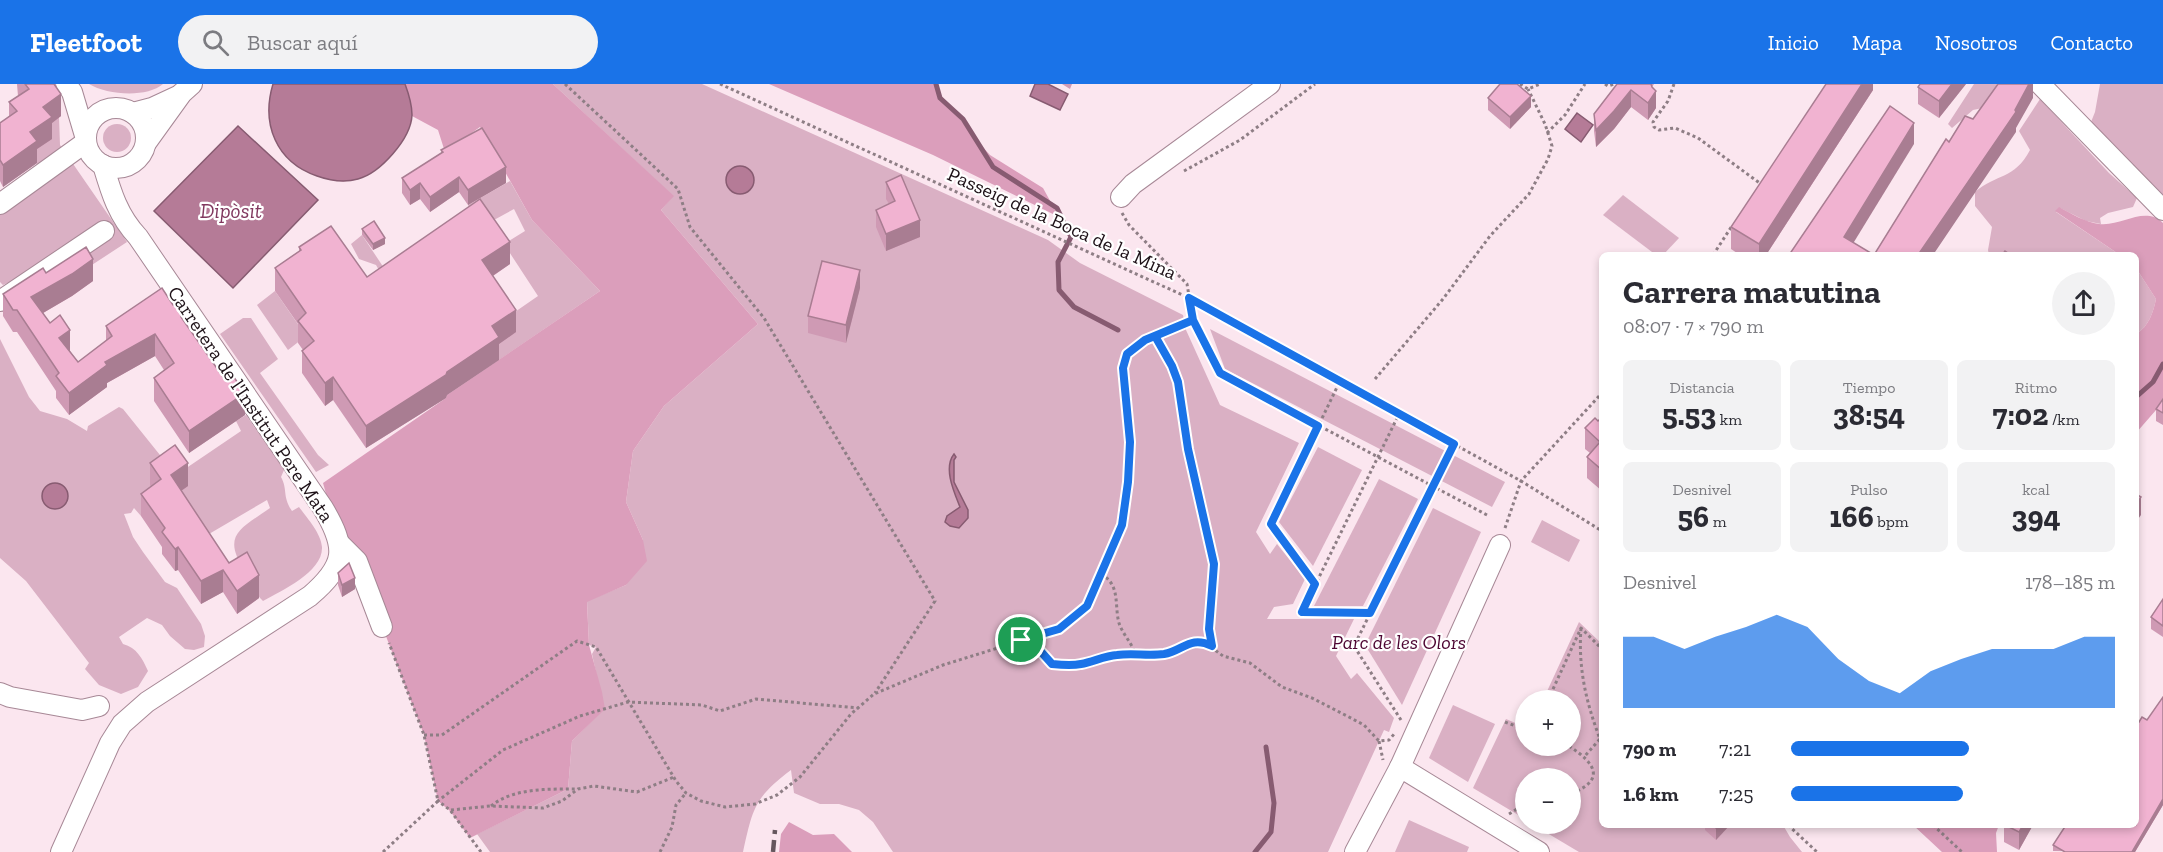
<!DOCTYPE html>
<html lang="es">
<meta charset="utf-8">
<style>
:root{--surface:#fff;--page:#f2f2f3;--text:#2b2b33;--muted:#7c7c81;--accent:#1a73e8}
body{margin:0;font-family:"Zilla Slab",serif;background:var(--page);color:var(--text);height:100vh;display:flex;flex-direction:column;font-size:22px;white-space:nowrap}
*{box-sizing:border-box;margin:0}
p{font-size:20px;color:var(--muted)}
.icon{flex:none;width:33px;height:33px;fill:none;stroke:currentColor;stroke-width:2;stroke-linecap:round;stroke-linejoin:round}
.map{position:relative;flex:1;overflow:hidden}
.panel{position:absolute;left:1599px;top:168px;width:540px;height:576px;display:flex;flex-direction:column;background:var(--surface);border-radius:9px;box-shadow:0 3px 9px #0003}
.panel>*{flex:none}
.tools{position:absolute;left:1515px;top:606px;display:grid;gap:12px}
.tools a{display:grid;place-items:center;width:66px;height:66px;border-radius:50%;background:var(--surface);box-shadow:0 3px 9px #0003;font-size:30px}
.pin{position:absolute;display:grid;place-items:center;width:51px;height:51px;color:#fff;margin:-26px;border:3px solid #fff;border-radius:50%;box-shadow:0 2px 6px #0007}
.round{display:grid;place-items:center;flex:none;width:63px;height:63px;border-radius:32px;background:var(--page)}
.headline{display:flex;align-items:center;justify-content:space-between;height:102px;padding:0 24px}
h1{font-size:33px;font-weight:800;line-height:45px}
.stats{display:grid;grid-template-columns:repeat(3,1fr);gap:9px;height:102px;padding:6px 24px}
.stats div{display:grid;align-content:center;border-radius:9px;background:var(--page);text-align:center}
.stats b{font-size:30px;font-weight:800}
.stats small{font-size:16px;font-weight:400}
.stats p{font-size:16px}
.chart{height:168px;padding:12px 24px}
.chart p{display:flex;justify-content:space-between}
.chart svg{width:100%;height:108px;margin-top:6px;fill:var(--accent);opacity:.7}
ul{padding:0 24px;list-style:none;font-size:20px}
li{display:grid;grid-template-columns:96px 72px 1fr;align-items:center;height:45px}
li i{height:15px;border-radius:8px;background:var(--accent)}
header{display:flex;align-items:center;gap:36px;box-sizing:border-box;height:84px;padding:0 30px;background:var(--accent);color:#fff}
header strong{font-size:28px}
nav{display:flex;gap:33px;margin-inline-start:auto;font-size:21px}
.search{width:420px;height:54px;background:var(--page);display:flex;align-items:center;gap:15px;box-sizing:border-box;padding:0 21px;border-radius:33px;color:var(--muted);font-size:22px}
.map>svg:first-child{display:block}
.green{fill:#dab0c4}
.forest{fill:#db9ebb}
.water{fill:#b57b97;stroke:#875b71;stroke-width:1.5}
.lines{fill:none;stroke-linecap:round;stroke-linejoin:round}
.stream{stroke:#875b71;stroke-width:5}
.minor-casing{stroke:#a78896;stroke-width:22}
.path{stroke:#8e7e85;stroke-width:3;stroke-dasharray:3 3;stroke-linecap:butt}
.minor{stroke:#fff;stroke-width:20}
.rail{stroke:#66575e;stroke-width:4.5;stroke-dasharray:12 6;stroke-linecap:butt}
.wall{fill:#cf9ab4}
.shaded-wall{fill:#a97d92}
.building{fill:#f1b3d1;stroke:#a97d92;stroke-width:1.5}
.route-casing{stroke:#fff;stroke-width:12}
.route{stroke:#1a73e8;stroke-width:8}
.labels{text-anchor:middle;stroke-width:4.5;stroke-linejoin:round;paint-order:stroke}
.street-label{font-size:20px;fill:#1d1117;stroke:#fff}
.park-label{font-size:20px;font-style:italic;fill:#4d0532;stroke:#fff}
.water-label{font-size:21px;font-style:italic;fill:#81385f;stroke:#fff}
</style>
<header>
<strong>Fleetfoot</strong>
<div class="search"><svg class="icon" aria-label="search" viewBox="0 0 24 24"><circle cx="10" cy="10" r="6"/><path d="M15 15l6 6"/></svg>Buscar aquí</div>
<nav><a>Inicio</a><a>Mapa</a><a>Nosotros</a><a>Contacto</a></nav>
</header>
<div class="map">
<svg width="2163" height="768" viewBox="0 0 2163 768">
<rect width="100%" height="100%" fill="#fbe6ef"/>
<g class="green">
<path d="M 89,0 L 163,0 C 147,14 107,11 89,0 Z"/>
<path d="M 553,0 L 702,0 L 1048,156 L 1080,179 L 1183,231 L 1186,246 L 1220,321 L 1299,359 L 1256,448 L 1270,470 L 1277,460 L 1305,495 L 1293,520 L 1274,523 L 1267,535 L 1354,535 L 1336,572 L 1351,595 L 1357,589 L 1394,634 L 1389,648 L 1384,646 L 1328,768 L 893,768 L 873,738 L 859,726 L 839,720 L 820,720 L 794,709 L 791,686 C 754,714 753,724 743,768 L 490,768 L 477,750 L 568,705 L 572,657 L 604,625 L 592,570 L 596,563 L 589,561 L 587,517 L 626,501 L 643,456 L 626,418 L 633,367 L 664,322 L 758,240 L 661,126 L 673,112 Z"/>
<path d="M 1974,0 L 2001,0 L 1987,23 L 1973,26 L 1952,44 L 1948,40 Z"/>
<path d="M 2100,0 L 2163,0 L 2163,116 L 2089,43 L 2095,28 Z"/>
<path d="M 2040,15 L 2109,89 L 2137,114 L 2133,123 L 2108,129 L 2100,134 L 2101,140 L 2086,137 L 2060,124 L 2056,128 L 2120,171 L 1989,171 L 1988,166 L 1992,143 L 1975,122 L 1975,108 C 1997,89 2014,96 2030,66 L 2019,47 Z"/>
<path d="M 59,33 L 60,61 L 127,158 L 46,211 L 32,188 L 3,201 L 0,198 L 0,117 L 41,86 L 30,69 L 51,55 L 43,45 Z"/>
<circle cx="117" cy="54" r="14"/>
<path d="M 510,97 L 532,136 L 600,207 L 499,276 L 492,265 L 506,234 L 538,212 L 504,160 L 525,147 L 514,125 L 483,142 L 380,188 L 376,181 L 359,175 L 351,160 L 362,151 L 384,184 L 471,129 L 468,121 Z"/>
<path d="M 1623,111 L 1679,154 L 1663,171 L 1656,171 L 1603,131 Z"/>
<path d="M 2136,184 L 2156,215 C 2153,229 2149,242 2136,250 Z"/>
<path d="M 275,207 L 306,252 L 288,266 L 257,221 Z"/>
<path d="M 243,234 L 251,234 L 278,275 L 260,289 L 318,371 L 329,381 L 316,388 L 220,250 Z"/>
<path d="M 1210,245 L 1505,398 L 1492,423 L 1225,285 Z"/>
<path d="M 0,255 L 29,313 L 40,327 L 67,335 L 87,347 L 88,342 L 119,323 L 123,325 L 172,386 L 161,418 L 141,432 L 134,424 L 131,429 L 124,430 L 133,453 L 143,468 L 165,498 L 177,504 L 201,540 L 205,552 L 204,563 L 194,566 L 185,565 L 170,552 L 162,541 L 147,534 L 119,553 L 123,560 C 137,564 142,574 148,587 L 138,603 L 121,610 L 99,601 L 85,585 L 89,579 L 26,497 L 0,474 Z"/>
<path d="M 246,331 L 284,386 L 281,393 C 288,406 282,412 292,427 L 299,423 C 307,434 321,449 322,463 C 323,488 282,506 263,517 C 255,510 252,498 246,489 C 221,451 239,446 270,424 L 267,416 L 209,450 L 178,409 L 179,389 L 241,347 L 236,337 Z"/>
<path d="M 1318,363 L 1362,386 L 1313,482 L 1279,438 Z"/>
<path d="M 1379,395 L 1418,415 L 1363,522 L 1314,522 Z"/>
<path d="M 1433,424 L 1481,448 L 1402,621 L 1365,561 Z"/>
<path d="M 1542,436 L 1580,456 L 1569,478 L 1531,458 Z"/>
<path d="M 1579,538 L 1602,560 L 1602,741 L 1783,741 L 1790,753 L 1802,768 L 1579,768 L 1532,740 L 1570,740 L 1570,694 L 1526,694 L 1525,735 L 1473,704 L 1506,635 L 1525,643 L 1526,662 L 1570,662 L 1570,616 L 1543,616 Z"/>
<path d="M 1453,621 L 1495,640 L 1468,698 L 1429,674 Z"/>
<path d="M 1409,736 L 1469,763 L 1467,768 L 1395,768 Z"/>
</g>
<g class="forest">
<path d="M 405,0 L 553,0 L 674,112 L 661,126 L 758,240 L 664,322 L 633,367 L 626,418 L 643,456 L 647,477 L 626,501 L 587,518 L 589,561 L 602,608 L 605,625 L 572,657 L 568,705 L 470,754 L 450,727 L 438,717 L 424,651 L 357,477 L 340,460 L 323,399 L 446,314 L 447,311 L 600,207 L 532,136 L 480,43 L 445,68 L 438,46 L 412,32 Z"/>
<path d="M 769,0 L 936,0 L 940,10 L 979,59 L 990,71 L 1043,104 L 1059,133 L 933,71 Z"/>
<path d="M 2059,123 C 2072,130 2085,138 2099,140 C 2122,143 2144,121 2163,139 L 2163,318 L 2136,349 L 2136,250 C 2149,242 2153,229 2156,215 L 2136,184 L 2136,171 L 2120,171 L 2055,127 Z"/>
<path d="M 789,738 L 813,751 L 834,750 L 852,768 L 779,768 L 781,750 Z"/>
<path d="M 1913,741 L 1999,741 L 1996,749 L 1997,768 L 1942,768 Z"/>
</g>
<g class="water">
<path d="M 273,0 L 405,0 C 408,8 412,22 412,31 C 411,55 380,89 358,95 C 344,99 331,97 317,92 C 276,78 261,40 273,0 Z"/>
<path d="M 1035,0 L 1048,0 L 1068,10 L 1060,26 L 1030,12 Z"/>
<path d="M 1577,29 L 1593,41 L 1581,58 L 1565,45 Z"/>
<path d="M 238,42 L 318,116 L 233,204 L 154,127 Z"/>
<circle cx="740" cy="96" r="14"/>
<path d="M 954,370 L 956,373 L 954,376 L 954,398 L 968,426 L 968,434 L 959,444 L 950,442 L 945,438 L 947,432 L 960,423 C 954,408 943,384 954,370 Z"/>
<circle cx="55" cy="412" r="13"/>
</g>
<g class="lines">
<g class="stream">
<path d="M 936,0 L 940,14 L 963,35 L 993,83 L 1057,124 L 1071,153 L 1058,178 L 1059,206 L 1074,223 L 1118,246"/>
<path d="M 2136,313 L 2153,298 L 2163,280"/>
<path d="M 1255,768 L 1271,748 L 1274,719 L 1266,663"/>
</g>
<g class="minor-casing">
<g id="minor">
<path d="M 66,0 L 72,8 L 86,55"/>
<path d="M 2040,0 L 2163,126"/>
<circle cx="116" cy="54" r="30"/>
<path d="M 133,29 L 152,24 L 180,11"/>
<path d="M 146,59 L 182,9 L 192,0"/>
<path d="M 1121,113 L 1133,100 L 1270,0"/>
<path d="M 0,120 L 86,58"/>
<path d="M 0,217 L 104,147"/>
<path d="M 340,460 L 357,477 L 382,543"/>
<path d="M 0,609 L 10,613 L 82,626 L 99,622"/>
<path d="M 1400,683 L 1539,768"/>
<path d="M 61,768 L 110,659 L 122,640 L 147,618 L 310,512 C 346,481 347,464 323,424 L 138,153 C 118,132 111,108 103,81"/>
<path d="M 1355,768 L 1400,683 L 1500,461"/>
</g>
</g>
<g class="path">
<path d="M 565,0 L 678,105 L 690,143 L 764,234 L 935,517 L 875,609"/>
<path d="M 720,0 L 1189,214 L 1521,397 L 1602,447"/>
<path d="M 1520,0 L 1528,5 L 1540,0"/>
<path d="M 1605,0 L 1608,2 L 1614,0"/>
<path d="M 1674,0 L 1668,17 L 1653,38 L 1654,43 L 1659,46 L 1675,44 L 1698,54 L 1761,100"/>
<path d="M 1547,49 L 1565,31 L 1585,0"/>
<path d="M 1184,87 L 1240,56 L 1315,0"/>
<path d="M 1122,129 L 1129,141 L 1187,200 L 1193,236 L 1220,289 L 1487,431"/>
<path d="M 1713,171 L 1732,142"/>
<path d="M 1155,252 L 1172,282 L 1178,298 L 1188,365 L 1214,480 L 1209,545 L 1212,561"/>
<path d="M 1375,295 L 1443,215 L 1490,152 L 1529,110 L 1548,75 L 1552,62 L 1545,40 L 1528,5"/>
<path d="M 1505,444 L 1521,397 L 1602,309"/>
<path d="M 1101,490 C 1121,501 1114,521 1119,539 C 1122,549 1131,558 1135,569"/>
<path d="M 1315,500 L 1271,440 L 1340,297"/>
<path d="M 1370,529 L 1302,528 L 1399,330"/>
<path d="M 1581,544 C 1578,584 1586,618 1600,655 L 1584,673"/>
<path d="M 1022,556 L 1035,561 L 1052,580 L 1078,581 L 1104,572 L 1120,570 L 1168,569 L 1184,560 L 1204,558 L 1223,572 L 1250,579 L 1282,603 L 1312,614 L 1347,632 L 1364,641 L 1379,657 L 1389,656 L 1395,649"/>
<path d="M 1548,616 L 1581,544 L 1602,565"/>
<path d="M 1401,636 L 1354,562 L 1454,360"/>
<path d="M 1505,638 L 1526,646"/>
<path d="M 424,651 L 442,651 L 577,557 L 596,563 L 676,697 L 686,709 L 701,717 L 725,723 L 755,720 L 777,711 L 800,693 L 851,630 L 874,610 L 943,581 L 1059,545 L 1087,522 L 1122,441 L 1128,398 L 1130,358 L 1123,284 L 1127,270 L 1145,256 L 1193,236"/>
<path d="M 1379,657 L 1383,676"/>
<path d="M 1569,662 C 1595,679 1607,696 1570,710"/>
<path d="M 491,722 C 513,704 548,705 576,705"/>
<path d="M 451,726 L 490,722 L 543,724 L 562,717 L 578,705 L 594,702 L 637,708 L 674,693"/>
<path d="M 1509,730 L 1517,725 L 1526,723"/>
<path d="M 1788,741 L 1817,768"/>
<path d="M 1933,741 L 1962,768"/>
<path d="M 383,768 L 438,717 L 424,651 L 389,559"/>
<path d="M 481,768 L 450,726 L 438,717 L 503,666 L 580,632 L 628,618 L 702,621 L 720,627 L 756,615 L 858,624"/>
<path d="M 660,768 L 672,743 L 676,721 L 686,709"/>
</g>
<use href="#minor" class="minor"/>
<path class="rail" d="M 773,768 L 775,746"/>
</g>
<g class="wall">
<path d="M 17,0 L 56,0 L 61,32 L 52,39 L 52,55 L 37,65 L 37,79 L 3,103 L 0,97 L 0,39 L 9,32 L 9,18 L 18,12 Z"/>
<path d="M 1062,0 L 1072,0 L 1070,5 Z"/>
<path d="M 1617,0 L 1654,0 L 1652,3 L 1656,24 L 1648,36 L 1631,23 L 1614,45 L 1596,63 L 1594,47 L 1594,30 Z"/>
<path d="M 1873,0 L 1873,6 L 1766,171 L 1740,171 L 1731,165 L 1731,143 Z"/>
<path d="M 1966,0 L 1939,34 L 1918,20 L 1918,3 Z"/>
<path d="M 1488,14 L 1531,23 L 1510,45 L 1488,26 Z"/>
<path d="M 441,66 L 506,99 L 468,121 L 459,108 L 430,128 L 420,115 L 410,121 L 402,109 L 402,94 L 441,69 Z"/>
<path d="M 886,98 L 920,153 L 886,167 L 876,143 L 876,126 L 889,120 L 886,115 Z"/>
<path d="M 362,145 L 385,160 L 373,166 L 362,151 Z"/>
<path d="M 299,163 L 367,193 L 510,180 L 493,192 L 516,248 L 499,260 L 499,276 L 447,311 L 446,314 L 366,364 L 333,316 L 325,322 L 302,289 L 302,267 L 303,266 L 298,259 L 298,240 L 275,207 L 275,184 L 299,167 Z"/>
<path d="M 46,189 L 93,197 L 72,212 L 43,229 L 78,278 L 106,257 L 106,242 L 181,233 L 245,331 L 189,369 L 154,317 L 154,294 L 164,286 L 155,272 L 107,299 L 107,303 L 69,331 L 56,314 L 56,307 L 17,248 L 13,248 L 3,232 L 3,210 Z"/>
<path d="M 860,204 L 846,259 L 808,249 L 808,232 Z"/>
<path d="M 2163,315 L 2163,341 L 2156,337 L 2156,325 Z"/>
<path d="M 1602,333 L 1602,407 L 1587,394 L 1587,373 L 1590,369 L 1585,365 L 1585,344 L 1598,337 Z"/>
<path d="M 150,379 L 188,402 L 181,407 L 229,479 L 259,514 L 237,530 L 223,508 L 201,520 L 178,486 L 175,487 L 162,470 L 162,463 L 141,432 L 141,410 L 151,403 L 150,401 Z"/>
<path d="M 338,489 L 355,505 L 342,513 L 338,501 Z"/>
<path d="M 2163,515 L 2163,553 L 2151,545 L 2151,533 Z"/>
<path d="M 2163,613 L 2163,721 L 2135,768 L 2053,767 L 2053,761 L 2139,638 L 2147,636 Z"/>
<path d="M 1705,741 L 1730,741 L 1716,756 L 1705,746 Z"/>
<path d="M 2004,741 L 2033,741 L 2019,766 L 2004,758 Z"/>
</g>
<g class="shaded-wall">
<path d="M 1862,0 L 1873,0 L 1873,6 L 1766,171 L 1759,171 L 1759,160 Z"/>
<path d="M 1952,0 L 1966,0 L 1939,34 L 1939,17 Z"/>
<path d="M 2029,0 L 2033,0 L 2033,14 L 2016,44 L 2016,48 L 1933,171 L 1918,171 L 2015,26 Z"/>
<path d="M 1631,6 L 1631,23 L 1614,45 L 1596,63 L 1596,46 Z"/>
<path d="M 1656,7 L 1656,24 L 1648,36 L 1648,19 Z"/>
<path d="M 61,10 L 61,32 L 52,39 L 52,55 L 37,65 L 37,79 L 3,103 L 3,81 L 43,23 Z"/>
<path d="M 1531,12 L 1531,23 L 1510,45 L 1510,33 Z"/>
<path d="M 1914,39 L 1914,60 L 1846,171 L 1844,153 Z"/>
<path d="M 506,83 L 506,99 L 468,121 L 468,106 Z"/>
<path d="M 459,93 L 459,108 L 430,128 L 430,113 Z"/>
<path d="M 420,99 L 420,115 L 410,121 L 410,106 Z"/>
<path d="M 920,136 L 920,153 L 886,167 L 886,150 Z"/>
<path d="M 385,154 L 385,160 L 373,166 L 373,160 Z"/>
<path d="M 510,158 L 510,180 L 482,199 L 482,176 Z"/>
<path d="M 93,175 L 93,197 L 72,212 L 31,236 L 31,213 Z"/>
<path d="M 860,186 L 860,204 L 846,259 L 846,241 Z"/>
<path d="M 516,226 L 516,248 L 499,260 L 499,276 L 447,311 L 446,314 L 366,364 L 366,342 L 447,288 L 492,242 Z"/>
<path d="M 70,246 L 70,268 L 59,254 Z"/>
<path d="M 155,250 L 155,272 L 107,299 L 107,303 L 69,331 L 69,309 L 105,278 Z"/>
<path d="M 333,293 L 333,316 L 325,322 L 325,299 Z"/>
<path d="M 245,309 L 245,331 L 189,369 L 189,347 Z"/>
<path d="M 188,379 L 188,402 L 171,414 L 171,391 Z"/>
<path d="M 2141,413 L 2141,431 L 2136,438 L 2136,421 Z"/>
<path d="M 178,463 L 178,486 L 175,487 L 175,465 Z"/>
<path d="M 223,486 L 223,508 L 201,520 L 201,497 Z"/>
<path d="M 259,491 L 259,514 L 237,530 L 237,507 Z"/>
<path d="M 355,494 L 355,505 L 342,513 L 342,501 Z"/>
<path d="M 2163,715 L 2163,721 L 2135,768 L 2132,768 Z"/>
<path d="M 1719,741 L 1730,741 L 1716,756 L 1716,744 Z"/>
<path d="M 2023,741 L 2033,741 L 2019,766 L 2019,748 Z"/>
</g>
<g class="building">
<path d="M 25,0 L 54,0 L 61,10 L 43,23 L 52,33 L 30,48 L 37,57 L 3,81 L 0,76 L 0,39 L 17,27 L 9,18 L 29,5 Z"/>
<path d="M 1500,0 L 1517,0 L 1531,12 L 1510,33 L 1488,14 Z"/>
<path d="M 1617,0 L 1651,0 L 1652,3 L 1656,7 L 1648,19 L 1631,6 L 1614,27 L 1596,46 L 1594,30 Z"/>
<path d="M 1826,0 L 1862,0 L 1759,160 L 1731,143 Z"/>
<path d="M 1920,0 L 1952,0 L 1939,17 L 1918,3 Z"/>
<path d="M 1998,0 L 2029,0 L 2015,26 L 2016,28 L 1918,171 L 1789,171 L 1890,22 L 1914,39 L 1844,153 L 1874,171 L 1946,55 L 1949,58 L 1965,32 L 1973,35 Z"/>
<path d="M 482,44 L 506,83 L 468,106 L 459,93 L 430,113 L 420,99 L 410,106 L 402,94 L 443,68 L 441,66 Z"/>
<path d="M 901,91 L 920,136 L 886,150 L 876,126 L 895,117 L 886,98 Z"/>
<path d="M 480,115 L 510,158 L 482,176 L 516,226 L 492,242 L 499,253 L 447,288 L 446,291 L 366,342 L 333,293 L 325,299 L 302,267 L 314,257 L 298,237 L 306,229 L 275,184 L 301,166 L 299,163 L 331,142 L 367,193 Z"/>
<path d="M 374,137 L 385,154 L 373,160 L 362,145 Z"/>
<path d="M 86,163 L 93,175 L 72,190 L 31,213 L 50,239 L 60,231 L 70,246 L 59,254 L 78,278 L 112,252 L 106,242 L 162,204 L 173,221 L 181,221 L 181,233 L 223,293 L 231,289 L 245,309 L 189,347 L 154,294 L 174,279 L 155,250 L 105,278 L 107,281 L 69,309 L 56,292 L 59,289 L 17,226 L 13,226 L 3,210 L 43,184 L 46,189 Z"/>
<path d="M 2005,167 L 2011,171 L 2002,171 Z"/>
<path d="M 822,177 L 860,186 L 846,241 L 808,232 Z"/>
<path d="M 2163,315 L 2163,329 L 2156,325 Z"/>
<path d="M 1602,333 L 1602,386 L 1587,373 L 1600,358 L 1585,344 L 1595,334 L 1598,337 Z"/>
<path d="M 175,361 L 188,379 L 171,391 L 229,479 L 247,468 L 259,491 L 237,507 L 223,486 L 201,497 L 178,463 L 175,465 L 162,448 L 165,444 L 141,410 L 161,395 L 150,379 Z"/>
<path d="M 2136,410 L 2141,413 L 2136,421 Z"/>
<path d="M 349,479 L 355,494 L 342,501 L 338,489 Z"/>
<path d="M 2163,515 L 2163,542 L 2151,533 Z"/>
<path d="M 2163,613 L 2163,715 L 2132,768 L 2065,768 L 2053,761 L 2066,741 L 2136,741 L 2136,637 L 2139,638 L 2142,633 L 2147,636 Z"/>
<path d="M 1713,741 L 1719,741 L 1716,744 Z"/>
<path d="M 2005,741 L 2023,741 L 2019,748 Z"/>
</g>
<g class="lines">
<g class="route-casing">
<path id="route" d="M 1021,556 L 1035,561 L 1052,580 C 1061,581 1072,582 1081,580 C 1093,578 1104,572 1117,571 C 1132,569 1149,572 1164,570 C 1183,567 1190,551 1212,562 L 1209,545 L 1214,480 L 1188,365 L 1178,298 L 1172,282 L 1155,252 L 1193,236 L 1220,289 L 1318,342 L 1271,440 L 1315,500 L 1302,528 L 1370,529 L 1454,360 L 1189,214 L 1193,236 L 1145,256 L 1127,270 L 1123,284 L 1130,358 L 1128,398 L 1122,441 L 1087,522 L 1059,545 L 1021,556"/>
</g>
<use href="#route" class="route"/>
</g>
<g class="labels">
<g class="street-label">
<text transform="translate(1062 139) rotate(24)" y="7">Passeig de la Boca de la Mina</text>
<text transform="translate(251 320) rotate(56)" y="7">Carretera de l'Institut Pere Mata</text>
</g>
<g class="park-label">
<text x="1399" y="565">Parc de les Olors</text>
</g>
<g class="water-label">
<text x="231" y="134">Dipòsit</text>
</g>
</g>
</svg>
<div class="tools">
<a>+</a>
<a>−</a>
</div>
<div class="pin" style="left:1021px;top:556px;background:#1e9e55"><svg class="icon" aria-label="arrive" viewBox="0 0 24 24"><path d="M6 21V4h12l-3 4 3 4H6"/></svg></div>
<section class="panel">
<div class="headline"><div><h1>Carrera matutina</h1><p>08:07 · 7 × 790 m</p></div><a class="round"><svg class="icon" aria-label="share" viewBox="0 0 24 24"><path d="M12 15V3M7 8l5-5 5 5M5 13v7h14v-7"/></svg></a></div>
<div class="stats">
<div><p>Distancia</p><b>5.53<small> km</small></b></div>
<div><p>Tiempo</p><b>38:54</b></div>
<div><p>Ritmo</p><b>7:02<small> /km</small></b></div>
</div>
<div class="stats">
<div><p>Desnivel</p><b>56<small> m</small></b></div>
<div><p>Pulso</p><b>166<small> bpm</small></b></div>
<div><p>kcal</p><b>394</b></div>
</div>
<div class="chart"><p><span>Desnivel</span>178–185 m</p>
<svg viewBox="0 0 160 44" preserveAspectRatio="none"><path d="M0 44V15L10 15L20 20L30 15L40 11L50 6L60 11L70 24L80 33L90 38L100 29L110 24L120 20L130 20L140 20L150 15L160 15V44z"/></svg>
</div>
<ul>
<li><b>790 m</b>7:21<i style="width:55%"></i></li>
<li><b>1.6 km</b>7:25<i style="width:53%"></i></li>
</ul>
</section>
</div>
